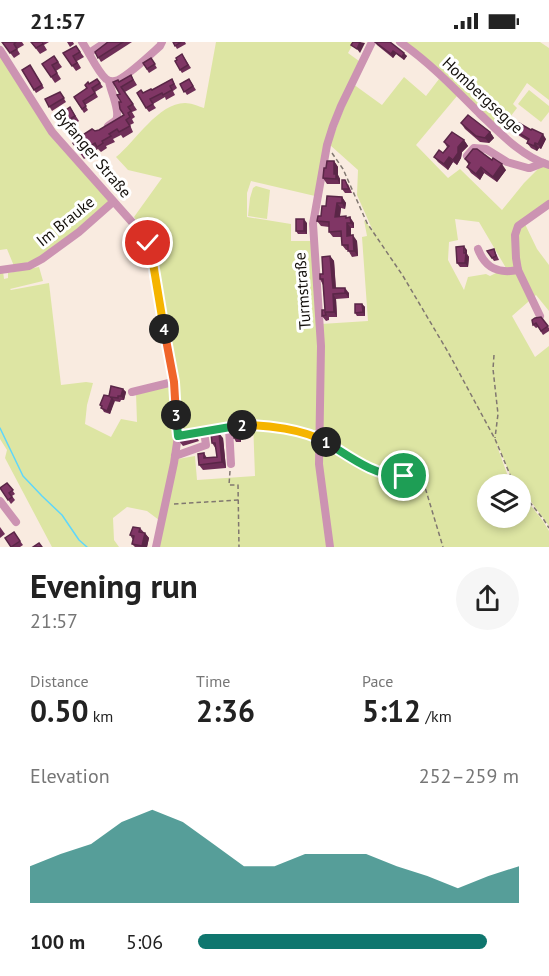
<!DOCTYPE html>
<meta charset="utf-8">
<style>
:root{--surface:#fff;--page:#f6f6f6;--text:#222;--muted:#767676;--accent:#0f766e}
body{margin:0;font-family:"PT Sans",sans-serif;background:var(--page);color:var(--text);height:100vh;display:flex;flex-direction:column;font-size:22px;white-space:nowrap}
*{box-sizing:border-box;margin:0}
p{font-size:20px;color:var(--muted)}
.icon{flex:none;width:33px;height:33px;fill:none;stroke:currentColor;stroke-width:2;stroke-linecap:round;stroke-linejoin:round}
.map{position:relative;height:505px;overflow:hidden}
.details{display:flex;flex-direction:column;background:var(--surface);flex:1}
.details>*{flex:none}
.fabs{position:absolute;left:477px;top:432px;display:grid;gap:12px}
.fabs a{display:grid;place-items:center;width:54px;height:54px;border-radius:50%;background:var(--surface);box-shadow:0 3px 9px #0003;font-size:30px}
.pin{position:absolute;display:grid;place-items:center;width:51px;height:51px;color:#fff;margin:-26px;border:3px solid #fff;border-radius:50%;box-shadow:0 2px 6px #0007}
.km{position:absolute;width:30px;height:30px;margin:-15px;border-radius:50%;background:#222;color:#fff;font-size:16px;line-height:30px;text-align:center}
.round{display:grid;place-items:center;flex:none;width:63px;height:63px;border-radius:32px;background:var(--page)}
.head{display:flex;align-items:center;justify-content:space-between;height:102px;padding:0 30px}
h1{font-size:33px;font-weight:700;line-height:45px}
.metrics{display:grid;grid-template-columns:repeat(3,1fr);gap:9px;height:102px;padding:6px 30px}
.metrics div{display:grid;align-content:center}
.metrics b{font-size:30px;font-weight:700}
.metrics small{font-size:16px;font-weight:400}
.metrics p{font-size:16px}
.chart{height:168px;padding:12px 30px}
.chart p{display:flex;justify-content:space-between}
.chart svg{width:100%;height:108px;margin-top:6px;fill:var(--accent);opacity:.7}
ul{padding:0 30px;list-style:none;font-size:20px}
li{display:grid;grid-template-columns:96px 72px 1fr;align-items:center;height:45px}
li i{height:15px;border-radius:8px;background:var(--accent)}
.status{display:flex;justify-content:space-between;align-items:center;height:42px;padding:0 30px;background:var(--surface);direction:ltr}
.status svg{height:16px;fill:currentColor}
.map>svg:first-child{display:block}
.green{fill:#dde5a3;fill-rule:evenodd}
.lines{fill:none;stroke-linecap:round;stroke-linejoin:round}
.stream{stroke:#5fd6fb;stroke-width:1.5}
.path{stroke:#807770;stroke-width:1.5;stroke-dasharray:4.5 3;stroke-linecap:butt}
.minor{stroke:#cc93b2;stroke-width:8}
.wall{fill:#6e2e57}
.shaded-wall{fill:#5a2647}
.building{fill:#803665;stroke:#5a2647;stroke-width:1.5}
.split-1-casing{stroke:#fff;stroke-width:12}
.split-2-casing{stroke:#fff;stroke-width:12}
.split-3-casing{stroke:#fff;stroke-width:12}
.split-4-casing{stroke:#fff;stroke-width:12}
.split-5-casing{stroke:#fff;stroke-width:12}
.split-1{stroke:#22a559;stroke-width:8}
.split-2{stroke:#f5b400;stroke-width:8}
.split-3{stroke:#22a559;stroke-width:8}
.split-4{stroke:#f0652b;stroke-width:8}
.split-5{stroke:#f5b400;stroke-width:8}
.labels{text-anchor:middle;stroke-width:6;stroke-linejoin:round;paint-order:stroke}
.street-label{font-size:16px;fill:#14100c;stroke:#fff}
</style>
<div class="status"><b>21:57</b><svg viewBox="0 0 49 12"><path d="M0 12V9h3v3zM5 12V6h3v6zM10 12V3h3v9zM15 12V0h3v12zM26 1h20v11H26zM47 4h2v5h-2z"/></svg></div>
<div class="map">
<svg width="549" height="505" viewBox="0 0 549 505">
<rect width="100%" height="100%" fill="#f9ebe0"/>
<g class="green">
<path d="M 216,0 L 354,0 L 348,11 L 359,19 L 340,64 L 315,154 L 251,139 L 247,151 L 247,175 L 291,182 L 291,199 L 311,199 L 319,306 L 319,378 L 328,505 L 158,505 L 178,417 L 195,414 L 197,438 L 255,434 L 253,379 L 180,389 L 160,249 L 150,196 L 134,175 L 162,136 L 128,128 L 116,115 C 135,100 158,61 185,61 C 191,61 198,64 204,66 Z"/>
<path d="M 403,0 L 540,0 L 549,6 L 549,58 L 527,41 L 513,62 L 517,66 L 500,88 Z"/>
<path d="M 0,14 L 110,160 L 42,216 L 14,224 L 7,207 L 0,208 Z"/>
<path d="M 404,35 L 426,54 L 439,37 L 457,54 L 416,103 L 448,136 L 460,127 L 502,168 L 524,141 L 542,123 L 549,125 L 549,163 L 524,180 L 537,207 L 549,223 L 549,269 L 536,253 L 512,274 L 535,315 L 549,304 L 549,484 L 521,446 L 520,442 L 517,442 L 511,435 L 498,403 L 497,404 L 509,437 L 514,442 L 488,442 L 488,476 L 520,476 L 521,451 L 543,479 L 549,489 L 549,505 L 331,505 L 321,432 L 321,282 L 368,279 L 362,195 L 367,194 L 364,178 L 373,189 L 357,153 L 358,128 L 330,103 L 353,42 L 382,63 ZM 455,177 L 479,180 L 506,226 L 490,234 L 486,232 L 468,235 L 464,248 L 448,218 L 449,200 L 458,198 ZM 383,430 L 405,433 L 411,438 L 425,440 L 427,445 L 410,441 L 403,436 L 385,434 Z"/>
<path d="M 529,48 L 549,64 L 549,70 L 541,80 L 518,62 Z"/>
<path d="M 256,144 L 270,148 L 267,177 L 248,174 L 250,156 L 253,146 Z"/>
<path d="M 39,225 L 43,239 L 10,247 L 11,248 L 49,241 L 61,343 L 86,340 L 93,341 L 87,363 L 85,382 L 111,395 L 121,377 L 137,380 L 136,351 L 172,344 L 174,367 L 174,412 L 159,478 L 147,469 L 127,465 L 113,476 L 114,498 L 119,505 L 52,505 L 5,416 L 7,408 L 0,397 L 0,230 L 3,229 L 4,237 L 8,236 L 8,231 Z"/>
</g>
<g class="lines">
<path class="stream" d="M 0,386 L 23,434 L 42,454 L 62,473 L 79,498 L 87,505"/>
<g class="path">
<path d="M 332,111 L 343,127 L 367,181 L 403,234 L 448,310 L 495,397 L 511,435 L 516,442"/>
<path d="M 494,313 L 493,327 L 498,372 L 495,396"/>
<path d="M 234,384 C 260,379 287,388 312,394"/>
<path d="M 327,401 L 367,424 L 384,432 L 404,434 L 410,440 L 424,442 L 443,505"/>
<path d="M 230,429 L 229,443 L 238,443 L 239,505"/>
<path d="M 520,448 L 544,478 L 549,486"/>
<path d="M 174,462 L 238,458"/>
</g>
<g class="minor">
<path d="M 82,0 C 89,10 97,29 106,37 C 109,39 111,40 115,39 C 125,37 151,12 160,4 L 162,0"/>
<path d="M 400,0 C 429,20 454,46 479,71 C 500,91 521,114 549,123"/>
<path d="M 0,8 L 52,90 L 139,188 L 148,201 L 152,215 L 173,340 L 178,394 L 174,421 L 156,505"/>
<path d="M 89,11 L 106,0"/>
<path d="M 108,84 C 110,82 114,80 116,78 C 121,69 110,48 109,39"/>
<path d="M 467,114 L 474,106 L 486,107 L 507,120 L 528,126 L 530,126 L 543,121"/>
<path d="M 478,207 C 485,226 498,232 518,228"/>
<path d="M 0,228 L 29,224 L 42,217 L 79,190 L 113,160"/>
<path d="M 540,274 L 518,228 L 516,216 L 515,193 L 518,184 L 549,162"/>
<path d="M 132,350 L 173,340"/>
<path d="M 178,394 L 229,386 L 231,422"/>
<path d="M 175,414 L 206,403 L 204,390"/>
<path d="M 0,459 L 16,480"/>
<path d="M 330,505 L 319,422 L 321,304 L 313,182 L 327,103 L 333,84 L 341,64 L 372,0"/>
</g>
</g>
<g class="wall">
<path d="M 2,0 L 22,0 L 24,3 L 17,7 L 20,12 L 14,16 Z"/>
<path d="M 31,0 L 49,0 L 44,3 L 47,8 L 40,12 Z"/>
<path d="M 67,0 L 73,0 L 74,2 L 70,5 Z"/>
<path d="M 108,0 L 132,0 L 101,20 L 95,10 Z"/>
<path d="M 173,0 L 185,0 L 186,2 L 177,7 Z"/>
<path d="M 375,0 L 407,14 L 404,18 L 396,12 L 393,16 L 377,3 Z"/>
<path d="M 76,4 L 84,15 L 77,19 L 81,26 L 76,29 L 63,11 Z"/>
<path d="M 182,12 L 191,26 L 182,31 L 180,28 Z"/>
<path d="M 54,14 L 62,25 L 56,29 L 61,37 L 55,41 L 42,22 Z"/>
<path d="M 151,16 L 157,26 L 149,31 L 143,21 Z"/>
<path d="M 30,23 L 44,46 L 36,51 L 22,28 Z"/>
<path d="M 131,33 L 137,43 L 125,50 L 137,68 L 132,70 L 135,75 L 132,77 L 134,81 L 130,83 L 133,90 L 123,96 L 121,93 L 113,97 L 115,100 L 106,104 L 107,106 L 101,110 L 98,107 L 91,111 L 91,113 L 84,117 L 73,101 L 95,89 L 99,88 L 124,73 L 121,60 L 119,40 Z"/>
<path d="M 97,37 L 103,45 L 95,50 L 98,55 L 85,63 L 88,68 L 84,71 L 74,55 L 84,49 L 89,42 Z"/>
<path d="M 172,37 L 177,46 L 173,49 L 175,53 L 166,58 L 165,55 L 153,62 L 156,66 L 149,70 L 146,66 L 143,51 L 152,48 Z"/>
<path d="M 189,37 L 196,48 L 187,53 L 180,42 Z"/>
<path d="M 60,50 L 66,60 L 52,69 L 45,57 Z"/>
<path d="M 70,65 L 79,79 L 74,83 L 78,88 L 72,92 L 68,87 L 65,88 L 56,75 Z"/>
<path d="M 461,81 L 490,90 L 494,96 L 489,101 L 480,100 L 465,87 Z"/>
<path d="M 514,88 L 546,97 L 541,107 L 539,106 L 537,109 L 531,106 L 527,101 L 528,99 L 518,93 Z"/>
<path d="M 464,98 L 468,104 L 462,110 L 461,116 L 457,123 L 453,120 L 448,128 L 438,120 L 434,115 L 443,111 L 447,105 L 444,100 Z"/>
<path d="M 465,117 L 506,128 L 497,140 L 484,131 L 480,138 L 471,131 L 467,125 L 469,123 Z"/>
<path d="M 334,119 L 338,125 L 338,133 L 340,137 L 340,142 L 327,142 L 323,136 Z"/>
<path d="M 348,142 L 352,151 L 345,151 L 342,147 Z"/>
<path d="M 342,155 L 346,161 L 345,167 L 341,166 L 340,174 L 347,176 L 354,181 L 354,186 L 351,186 L 351,194 L 357,199 L 358,214 L 352,215 L 348,208 L 346,208 L 342,203 L 342,195 L 333,195 L 329,190 L 329,185 L 321,184 L 317,179 L 321,174 L 326,164 Z"/>
<path d="M 307,181 L 307,192 L 298,192 L 296,189 Z"/>
<path d="M 494,207 L 499,218 L 494,219 L 487,209 Z"/>
<path d="M 467,208 L 467,212 L 469,215 L 468,225 L 460,225 L 457,221 Z"/>
<path d="M 330,214 L 334,219 L 336,246 L 349,251 L 349,256 L 336,257 L 337,275 L 329,275 L 329,278 L 326,279 L 322,274 L 325,268 L 323,243 L 320,237 Z"/>
<path d="M 362,262 L 365,265 L 365,274 L 357,274 L 355,271 Z"/>
<path d="M 541,275 L 549,286 L 549,289 L 543,293 L 538,285 L 536,286 L 533,283 Z"/>
<path d="M 123,347 L 126,350 L 124,358 L 121,358 L 120,360 L 114,359 L 110,372 L 104,370 L 100,363 L 109,354 Z"/>
<path d="M 239,384 L 241,388 L 241,400 L 236,400 L 234,396 Z"/>
<path d="M 195,392 L 199,399 L 183,404 L 179,399 Z"/>
<path d="M 223,396 L 226,426 L 203,428 L 199,423 L 204,411 L 207,416 L 217,415 L 216,407 L 212,401 Z"/>
<path d="M 7,441 L 15,452 L 12,454 L 15,458 L 11,462 L 0,446 Z"/>
<path d="M 0,485 L 5,492 L 0,496 Z"/>
<path d="M 140,486 L 149,496 L 147,505 L 135,505 L 132,502 L 133,498 L 130,493 Z"/>
<path d="M 20,499 L 23,503 L 20,505 L 11,505 Z"/>
</g>
<g class="shaded-wall">
<path d="M 360,0 L 365,1 L 360,11 L 357,7 Z"/>
<path d="M 393,9 L 396,12 L 393,16 L 391,12 Z"/>
<path d="M 404,11 L 407,14 L 404,18 L 402,15 Z"/>
<path d="M 490,90 L 494,96 L 489,101 L 485,96 Z"/>
<path d="M 543,92 L 546,97 L 541,107 L 538,102 Z"/>
<path d="M 464,98 L 468,104 L 462,110 L 461,116 L 457,123 L 453,118 L 458,105 Z"/>
<path d="M 535,101 L 539,106 L 537,109 L 534,104 Z"/>
<path d="M 449,115 L 453,120 L 448,128 L 444,122 Z"/>
<path d="M 334,119 L 338,125 L 338,133 L 340,137 L 340,142 L 334,132 Z"/>
<path d="M 502,122 L 506,128 L 497,140 L 493,135 Z"/>
<path d="M 481,125 L 484,131 L 480,138 L 476,132 Z"/>
<path d="M 342,155 L 346,161 L 345,167 L 342,161 Z"/>
<path d="M 337,161 L 341,166 L 339,180 L 335,175 Z"/>
<path d="M 350,175 L 354,181 L 354,186 L 351,181 Z"/>
<path d="M 304,177 L 307,181 L 307,192 L 304,189 Z"/>
<path d="M 347,181 L 351,186 L 351,199 L 347,194 Z"/>
<path d="M 353,193 L 357,199 L 358,214 L 354,209 Z"/>
<path d="M 464,204 L 467,208 L 467,212 L 469,215 L 468,225 L 465,221 Z"/>
<path d="M 330,214 L 334,219 L 336,251 L 333,246 Z"/>
<path d="M 345,246 L 349,251 L 349,256 L 345,251 Z"/>
<path d="M 333,252 L 336,257 L 337,275 L 334,270 Z"/>
<path d="M 362,262 L 365,265 L 365,274 L 363,270 Z"/>
<path d="M 123,347 L 126,350 L 124,358 L 121,354 Z"/>
<path d="M 112,356 L 115,359 L 110,372 L 107,369 Z"/>
<path d="M 239,384 L 241,388 L 241,400 L 239,396 Z"/>
<path d="M 219,391 L 223,396 L 226,426 L 222,420 Z"/>
<path d="M 145,491 L 149,496 L 147,505 L 143,505 L 142,504 Z"/>
</g>
<g class="building">
<path d="M 2,0 L 16,0 L 14,2 L 17,7 L 10,11 Z"/>
<path d="M 31,0 L 42,0 L 43,2 L 36,6 Z"/>
<path d="M 108,0 L 123,0 L 98,16 L 95,10 Z"/>
<path d="M 173,0 L 181,0 L 175,4 Z"/>
<path d="M 353,0 L 360,0 L 357,7 L 351,3 Z"/>
<path d="M 375,0 L 390,0 L 404,11 L 402,15 L 393,9 L 391,12 Z"/>
<path d="M 76,4 L 80,10 L 73,14 L 77,21 L 72,24 L 63,11 Z"/>
<path d="M 182,12 L 188,23 L 180,28 L 175,19 L 177,18 L 176,16 Z"/>
<path d="M 54,14 L 58,20 L 52,23 L 57,31 L 51,35 L 42,22 Z"/>
<path d="M 151,16 L 155,22 L 147,27 L 143,21 Z"/>
<path d="M 30,23 L 42,43 L 34,48 L 22,28 Z"/>
<path d="M 131,33 L 133,38 L 121,45 L 133,62 L 128,65 L 131,69 L 128,71 L 130,75 L 126,78 L 130,84 L 119,90 L 117,87 L 109,92 L 111,94 L 102,99 L 103,101 L 97,105 L 95,101 L 87,106 L 87,107 L 80,111 L 73,101 L 81,94 L 92,87 L 95,89 L 99,88 L 124,73 L 120,67 L 119,60 L 121,60 L 117,53 L 120,52 L 113,40 L 118,38 L 119,40 Z"/>
<path d="M 97,37 L 100,41 L 92,46 L 95,51 L 83,59 L 86,64 L 82,67 L 74,55 L 87,46 L 85,43 L 88,40 L 89,42 Z"/>
<path d="M 172,37 L 174,42 L 170,44 L 172,48 L 163,53 L 162,51 L 150,57 L 153,62 L 146,66 L 137,51 L 141,48 L 143,51 L 151,47 L 152,48 Z"/>
<path d="M 189,37 L 193,44 L 184,50 L 180,42 Z"/>
<path d="M 60,50 L 64,56 L 49,65 L 45,57 Z"/>
<path d="M 70,65 L 75,74 L 70,77 L 74,83 L 68,86 L 64,81 L 61,83 L 56,75 Z"/>
<path d="M 468,73 L 490,90 L 485,96 L 476,94 L 461,81 Z"/>
<path d="M 519,81 L 531,88 L 532,87 L 543,92 L 538,102 L 535,101 L 534,104 L 527,101 L 529,97 L 514,88 Z"/>
<path d="M 452,90 L 464,98 L 458,105 L 458,111 L 453,118 L 449,115 L 444,122 L 434,115 L 439,108 L 443,111 L 449,104 L 444,100 Z"/>
<path d="M 473,107 L 477,107 L 492,118 L 493,116 L 502,122 L 493,135 L 481,125 L 476,132 L 467,125 L 470,121 L 465,117 Z"/>
<path d="M 327,119 L 334,119 L 334,132 L 336,132 L 336,137 L 323,136 L 324,126 L 326,126 Z"/>
<path d="M 342,138 L 345,138 L 349,147 L 342,147 Z"/>
<path d="M 327,154 L 342,155 L 342,161 L 337,161 L 335,175 L 346,174 L 346,176 L 350,175 L 351,181 L 347,181 L 347,194 L 353,193 L 354,209 L 348,209 L 348,203 L 342,203 L 341,189 L 329,190 L 329,180 L 317,179 L 318,174 L 321,174 L 322,164 L 326,164 Z"/>
<rect x="296" y="177" width="8" height="12"/>
<path d="M 464,204 L 464,211 L 466,211 L 465,221 L 457,221 L 456,205 Z"/>
<path d="M 494,207 L 496,214 L 492,216 L 487,209 Z"/>
<path d="M 330,214 L 333,246 L 345,246 L 345,251 L 333,252 L 334,270 L 325,270 L 326,273 L 322,274 L 322,268 L 325,268 L 323,240 L 323,237 L 320,237 L 320,232 L 323,232 L 322,215 Z"/>
<path d="M 355,262 L 362,262 L 363,270 L 355,271 Z"/>
<path d="M 541,275 L 548,284 L 541,289 L 536,281 L 533,283 L 532,278 L 535,276 Z"/>
<path d="M 111,344 L 123,347 L 121,354 L 118,354 L 118,356 L 110,355 L 112,356 L 107,369 L 101,366 L 102,364 L 100,363 L 104,353 L 109,354 Z"/>
<rect x="234" y="384" width="5" height="12"/>
<path d="M 211,391 L 219,391 L 222,420 L 199,423 L 198,412 L 204,411 L 204,416 L 217,415 L 215,401 L 212,401 Z"/>
<path d="M 195,392 L 195,393 L 179,399 L 180,394 Z"/>
<path d="M 7,441 L 13,448 L 9,451 L 12,455 L 8,458 L 0,446 Z"/>
<path d="M 133,485 L 140,486 L 139,490 L 145,491 L 142,504 L 132,502 L 134,494 L 130,493 Z"/>
<path d="M 14,490 L 20,499 L 11,505 L 5,496 Z"/>
<path d="M 39,501 L 42,505 L 33,505 Z"/>
</g>
<g class="lines">
<g class="split-1-casing">
<path id="split-1" d="M 326,400 C 349,414 375,435 404,434"/>
</g>
<g class="split-2-casing">
<path id="split-2" d="M 242,383 C 267,383 303,387 326,400"/>
</g>
<g class="split-3-casing">
<path id="split-3" d="M 176,373 L 178,394 L 242,383"/>
</g>
<g class="split-4-casing">
<path id="split-4" d="M 164,287 L 174,340 L 176,373"/>
</g>
<g class="split-5-casing">
<path id="split-5" d="M 148,201 L 152,215 L 164,287"/>
</g>
<use href="#split-1" class="split-1"/>
<use href="#split-2" class="split-2"/>
<use href="#split-3" class="split-3"/>
<use href="#split-4" class="split-4"/>
<use href="#split-5" class="split-5"/>
</g>
<g class="labels">
<g class="street-label">
<text transform="translate(483 53) rotate(43)" y="6">Hombergsegge</text>
<text transform="translate(93 111) rotate(50)" y="6">Byfanger Straße</text>
<text transform="translate(65 179) rotate(-39)" y="6">Im Brauke</text>
<text transform="translate(302 249) rotate(-94)" y="6">Turmstraße</text>
</g>
</g>
</svg>
<div class="fabs">
<a><svg class="icon" aria-label="layers" viewBox="0 0 24 24"><path d="M12 4l9 5-9 5-9-5zM3 14l9 5 9-5"/></svg></a>
</div>
<div class="pin" style="left:404px;top:434px;background:#1e9e55"><svg class="icon" aria-label="arrive" viewBox="0 0 24 24"><path d="M6 21V4h12l-3 4 3 4H6"/></svg></div>
<div class="pin" style="left:148px;top:201px;background:#d93025"><svg class="icon" aria-label="check" viewBox="0 0 24 24"><path d="M5 12l5 5 9-10"/></svg></div>
<b class="km" style="left:326px;top:400px">1</b>
<b class="km" style="left:242px;top:383px">2</b>
<b class="km" style="left:176px;top:373px">3</b>
<b class="km" style="left:164px;top:287px">4</b>
</div>
<section class="details">
<div class="head"><div><h1>Evening run</h1><p>21:57</p></div><a class="round"><svg class="icon" aria-label="share" viewBox="0 0 24 24"><path d="M12 15V3M7 8l5-5 5 5M5 13v7h14v-7"/></svg></a></div>
<div class="metrics">
<div><p>Distance</p><b>0.50<small> km</small></b></div>
<div><p>Time</p><b>2:36</b></div>
<div><p>Pace</p><b>5:12<small> /km</small></b></div>
</div>
<div class="chart"><p><span>Elevation</span>252–259 m</p>
<svg viewBox="0 0 160 44" preserveAspectRatio="none"><path d="M0 44V29L10 24L20 20L30 11L40 6L50 11L60 20L70 29L80 29L90 24L100 24L110 24L120 29L130 33L140 38L150 33L160 29V44z"/></svg>
</div>
<ul>
<li><b>100 m</b>5:06<i style="width:90%"></i></li>
</ul>
</section>
